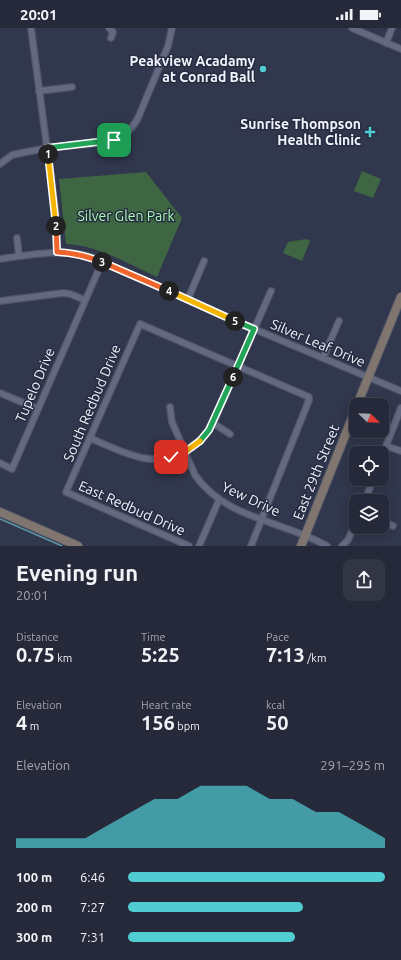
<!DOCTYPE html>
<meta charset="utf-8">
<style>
:root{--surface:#252939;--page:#313544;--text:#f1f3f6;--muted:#a3a6ae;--line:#424553;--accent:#51ccd3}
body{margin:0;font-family:Ubuntu,sans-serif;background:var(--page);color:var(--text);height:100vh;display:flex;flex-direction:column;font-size:15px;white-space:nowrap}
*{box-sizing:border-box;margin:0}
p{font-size:13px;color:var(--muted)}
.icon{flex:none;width:22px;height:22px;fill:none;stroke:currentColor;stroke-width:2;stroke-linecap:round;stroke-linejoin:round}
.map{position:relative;height:518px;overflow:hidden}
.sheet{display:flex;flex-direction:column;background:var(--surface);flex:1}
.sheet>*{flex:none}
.needle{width:26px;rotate:113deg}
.controls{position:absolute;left:349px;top:370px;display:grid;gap:8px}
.controls a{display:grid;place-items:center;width:40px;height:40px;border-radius:8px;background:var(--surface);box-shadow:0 2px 10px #0003,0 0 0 1px var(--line);font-size:20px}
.pin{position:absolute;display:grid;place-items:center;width:34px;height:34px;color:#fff;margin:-17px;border-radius:8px;box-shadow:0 2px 6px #0006}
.km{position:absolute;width:20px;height:20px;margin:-10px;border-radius:50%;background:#222;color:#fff;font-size:11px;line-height:20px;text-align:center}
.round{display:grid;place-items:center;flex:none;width:42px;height:42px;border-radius:8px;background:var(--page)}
.head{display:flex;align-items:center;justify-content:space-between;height:68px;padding:0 16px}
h1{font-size:22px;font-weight:700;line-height:30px}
.metrics{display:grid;grid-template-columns:repeat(3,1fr);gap:6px;height:68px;padding:4px 16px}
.metrics div{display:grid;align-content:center}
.metrics b{font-size:20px;font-weight:700}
.metrics small{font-size:11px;font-weight:400}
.metrics p{font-size:11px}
.chart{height:112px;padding:8px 16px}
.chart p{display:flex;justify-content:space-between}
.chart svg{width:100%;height:72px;margin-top:4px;fill:var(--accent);opacity:.7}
ul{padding:0 16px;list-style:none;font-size:13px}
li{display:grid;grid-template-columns:64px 48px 1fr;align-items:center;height:30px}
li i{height:10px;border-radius:5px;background:var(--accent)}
.status{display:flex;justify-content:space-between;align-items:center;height:28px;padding:0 20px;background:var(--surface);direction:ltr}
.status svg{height:11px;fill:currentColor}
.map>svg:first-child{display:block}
.green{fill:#3e6643}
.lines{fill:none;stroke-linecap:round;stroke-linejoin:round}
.stream{stroke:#5d98a6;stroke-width:1.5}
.minor-casing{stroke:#515667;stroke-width:8}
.secondary-casing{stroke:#515667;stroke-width:10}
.minor{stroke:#636981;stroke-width:5.5}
.secondary{stroke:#81766f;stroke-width:8}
.split-1-casing{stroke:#fff;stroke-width:8}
.split-2-casing{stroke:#fff;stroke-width:8}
.split-3-casing{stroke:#fff;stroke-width:8}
.split-4-casing{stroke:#fff;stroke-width:8}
.split-5-casing{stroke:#fff;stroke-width:8}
.split-6-casing{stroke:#fff;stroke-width:8}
.split-7-casing{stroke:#fff;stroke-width:8}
.split-8-casing{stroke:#fff;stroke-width:8}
.split-1{stroke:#22a559;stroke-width:5}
.split-2{stroke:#f5b400;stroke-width:5}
.split-3{stroke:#f0652b;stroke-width:5}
.split-4{stroke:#f0652b;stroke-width:5}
.split-5{stroke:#f5b400;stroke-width:5}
.split-6{stroke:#22a559;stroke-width:5}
.split-7{stroke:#22a559;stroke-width:5}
.split-8{stroke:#f5b400;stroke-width:5}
.poi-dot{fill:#51ccd3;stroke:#272c41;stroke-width:1.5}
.labels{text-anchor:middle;stroke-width:3;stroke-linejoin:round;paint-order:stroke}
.poi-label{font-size:14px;font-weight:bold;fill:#f2f4fd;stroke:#272c41;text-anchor:end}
.park-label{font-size:14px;fill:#a7fbb1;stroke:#272c41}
.street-label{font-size:14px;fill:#f2f4fd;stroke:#272c41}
</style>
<div class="status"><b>20:01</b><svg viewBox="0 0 49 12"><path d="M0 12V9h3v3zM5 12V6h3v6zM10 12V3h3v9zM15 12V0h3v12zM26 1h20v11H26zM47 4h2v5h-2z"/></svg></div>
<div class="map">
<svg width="401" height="518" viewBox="0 0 401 518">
<rect width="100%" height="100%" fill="#31374c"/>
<g class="green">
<path d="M 362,143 L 381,151 L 373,170 L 354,163 Z"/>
<path d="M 146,144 L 182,190 L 157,249 C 128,236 98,217 66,216 L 59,151 Z"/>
<path d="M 306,211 L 310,213 L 302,233 L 283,225 L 288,214 Z"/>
</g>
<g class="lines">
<path class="stream" d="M 0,491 L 62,518"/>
<g class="minor-casing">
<g id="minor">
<path d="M 31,0 L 55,180 L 57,224"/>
<path d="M 109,0 L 113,4 L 111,10"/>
<path d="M 352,0 L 401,21"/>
<path d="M 386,15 L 392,0"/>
<path d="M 39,63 L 72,59"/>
<path d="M 0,136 L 12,127 L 21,125 L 47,120 L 107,114 C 122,111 131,103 138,90 L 168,18 L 172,0"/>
<path d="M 17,210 L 19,228"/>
<path d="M 0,231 C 30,227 62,220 91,229 L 254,301 L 401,363"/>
<path d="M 188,271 L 204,233"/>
<path d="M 0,273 L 63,265 L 70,266 L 85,272"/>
<path d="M 323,330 L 339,293"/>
<path d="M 0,365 L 38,381"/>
<path d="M 170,379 L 172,394 L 195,447 C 225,491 284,493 327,518"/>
<path d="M 213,395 L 230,406"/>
<path d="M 90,410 C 122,424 157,444 190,420 C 200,413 207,406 213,395 L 271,263"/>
<path d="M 386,418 L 401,423"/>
<path d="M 382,428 L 401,380"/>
<path d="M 0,435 L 12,441 L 102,234"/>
<path d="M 365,473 L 373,451"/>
<path d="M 382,493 L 393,498"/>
<path d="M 189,518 L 66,464 L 140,296 L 309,369 L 309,372 L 251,518"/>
<path d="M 199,518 L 219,472"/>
<path d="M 342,518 L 348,512 L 356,494"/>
</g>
</g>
<g class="secondary-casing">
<g id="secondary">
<path d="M 357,377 L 401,269"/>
<path d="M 0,484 L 78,518"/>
<path d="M 301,518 L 356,380"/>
</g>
</g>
<use href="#minor" class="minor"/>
<use href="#secondary" class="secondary"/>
</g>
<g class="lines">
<g class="split-1-casing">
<path id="split-1" d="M 48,126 L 47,120 L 114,112"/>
</g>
<g class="split-2-casing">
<path id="split-2" d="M 48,126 L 56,198"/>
</g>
<g class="split-3-casing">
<path id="split-3" d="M 56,198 L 57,224 C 74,225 87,228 102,234"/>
</g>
<g class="split-4-casing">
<path id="split-4" d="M 102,234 L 169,263"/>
</g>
<g class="split-5-casing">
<path id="split-5" d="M 169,263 L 235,293"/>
</g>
<g class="split-6-casing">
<path id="split-6" d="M 233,349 L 254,301 L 235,293"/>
</g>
<g class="split-7-casing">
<path id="split-7" d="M 200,413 L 209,402 L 233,349"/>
</g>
<g class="split-8-casing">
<path id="split-8" d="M 171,429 L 185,424 L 200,413"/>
</g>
<use href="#split-1" class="split-1"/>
<use href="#split-2" class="split-2"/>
<use href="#split-3" class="split-3"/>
<use href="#split-4" class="split-4"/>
<use href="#split-5" class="split-5"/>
<use href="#split-6" class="split-6"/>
<use href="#split-7" class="split-7"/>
<use href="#split-8" class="split-8"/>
</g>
<g class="poi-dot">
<circle cx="263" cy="41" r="4"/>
<path d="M368 98h4v4h4v4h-4v4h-4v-4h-4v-4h4z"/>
</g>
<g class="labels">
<g class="poi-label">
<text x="255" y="38">Peakview Acadamy<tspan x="255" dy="16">at Conrad Ball</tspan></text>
<text x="361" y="101">Sunrise Thompson<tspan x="361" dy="16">Health Clinic</tspan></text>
</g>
<g class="park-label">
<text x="126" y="193">Silver Glen Park</text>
</g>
<g class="street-label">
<text transform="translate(318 315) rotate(23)" y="5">Silver Leaf Drive</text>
<text transform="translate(35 357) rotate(-67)" y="5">Tupelo Drive</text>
<text transform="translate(92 375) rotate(-67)" y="5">South Redbud Drive</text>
<text transform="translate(316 444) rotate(-68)" y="5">East 29th Street</text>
<text transform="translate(251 471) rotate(25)" y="5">Yew Drive</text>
<text transform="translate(132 480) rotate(24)" y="5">East Redbud Drive</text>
</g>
</g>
</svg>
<div class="controls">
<a><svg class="needle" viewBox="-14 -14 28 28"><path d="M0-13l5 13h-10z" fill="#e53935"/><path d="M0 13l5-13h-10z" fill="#a3a6ae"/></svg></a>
<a><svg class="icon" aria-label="locate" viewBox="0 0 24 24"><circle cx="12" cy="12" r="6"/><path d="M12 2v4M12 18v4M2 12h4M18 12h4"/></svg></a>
<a><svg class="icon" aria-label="layers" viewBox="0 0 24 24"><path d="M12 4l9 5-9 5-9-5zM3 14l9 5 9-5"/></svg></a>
</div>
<div class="pin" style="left:114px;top:112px;background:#1e9e55"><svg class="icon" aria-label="arrive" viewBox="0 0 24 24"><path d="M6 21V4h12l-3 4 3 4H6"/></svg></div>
<div class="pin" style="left:171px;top:429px;background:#d93025"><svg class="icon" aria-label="check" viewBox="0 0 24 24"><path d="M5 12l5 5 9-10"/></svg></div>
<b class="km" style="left:48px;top:126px">1</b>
<b class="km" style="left:56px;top:198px">2</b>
<b class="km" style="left:102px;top:234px">3</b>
<b class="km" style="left:169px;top:263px">4</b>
<b class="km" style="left:235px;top:293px">5</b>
<b class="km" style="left:233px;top:349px">6</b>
</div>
<section class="sheet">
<div class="head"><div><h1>Evening run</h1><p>20:01</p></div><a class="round"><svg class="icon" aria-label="share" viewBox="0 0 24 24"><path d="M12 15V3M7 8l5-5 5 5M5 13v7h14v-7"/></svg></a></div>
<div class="metrics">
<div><p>Distance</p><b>0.75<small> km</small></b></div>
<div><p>Time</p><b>5:25</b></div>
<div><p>Pace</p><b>7:13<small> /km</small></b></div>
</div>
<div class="metrics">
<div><p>Elevation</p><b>4<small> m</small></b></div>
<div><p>Heart rate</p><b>156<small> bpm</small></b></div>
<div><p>kcal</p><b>50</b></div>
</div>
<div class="chart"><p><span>Elevation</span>291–295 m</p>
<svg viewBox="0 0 160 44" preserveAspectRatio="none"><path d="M0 44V38L10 38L20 38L30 38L40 30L50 22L60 14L70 14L80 6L90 6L100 6L110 14L120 14L130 22L140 22L150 30L160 38V44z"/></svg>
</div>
<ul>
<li><b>100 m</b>6:46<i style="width:100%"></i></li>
<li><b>200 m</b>7:27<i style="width:68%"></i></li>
<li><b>300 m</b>7:31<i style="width:65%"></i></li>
</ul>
</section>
